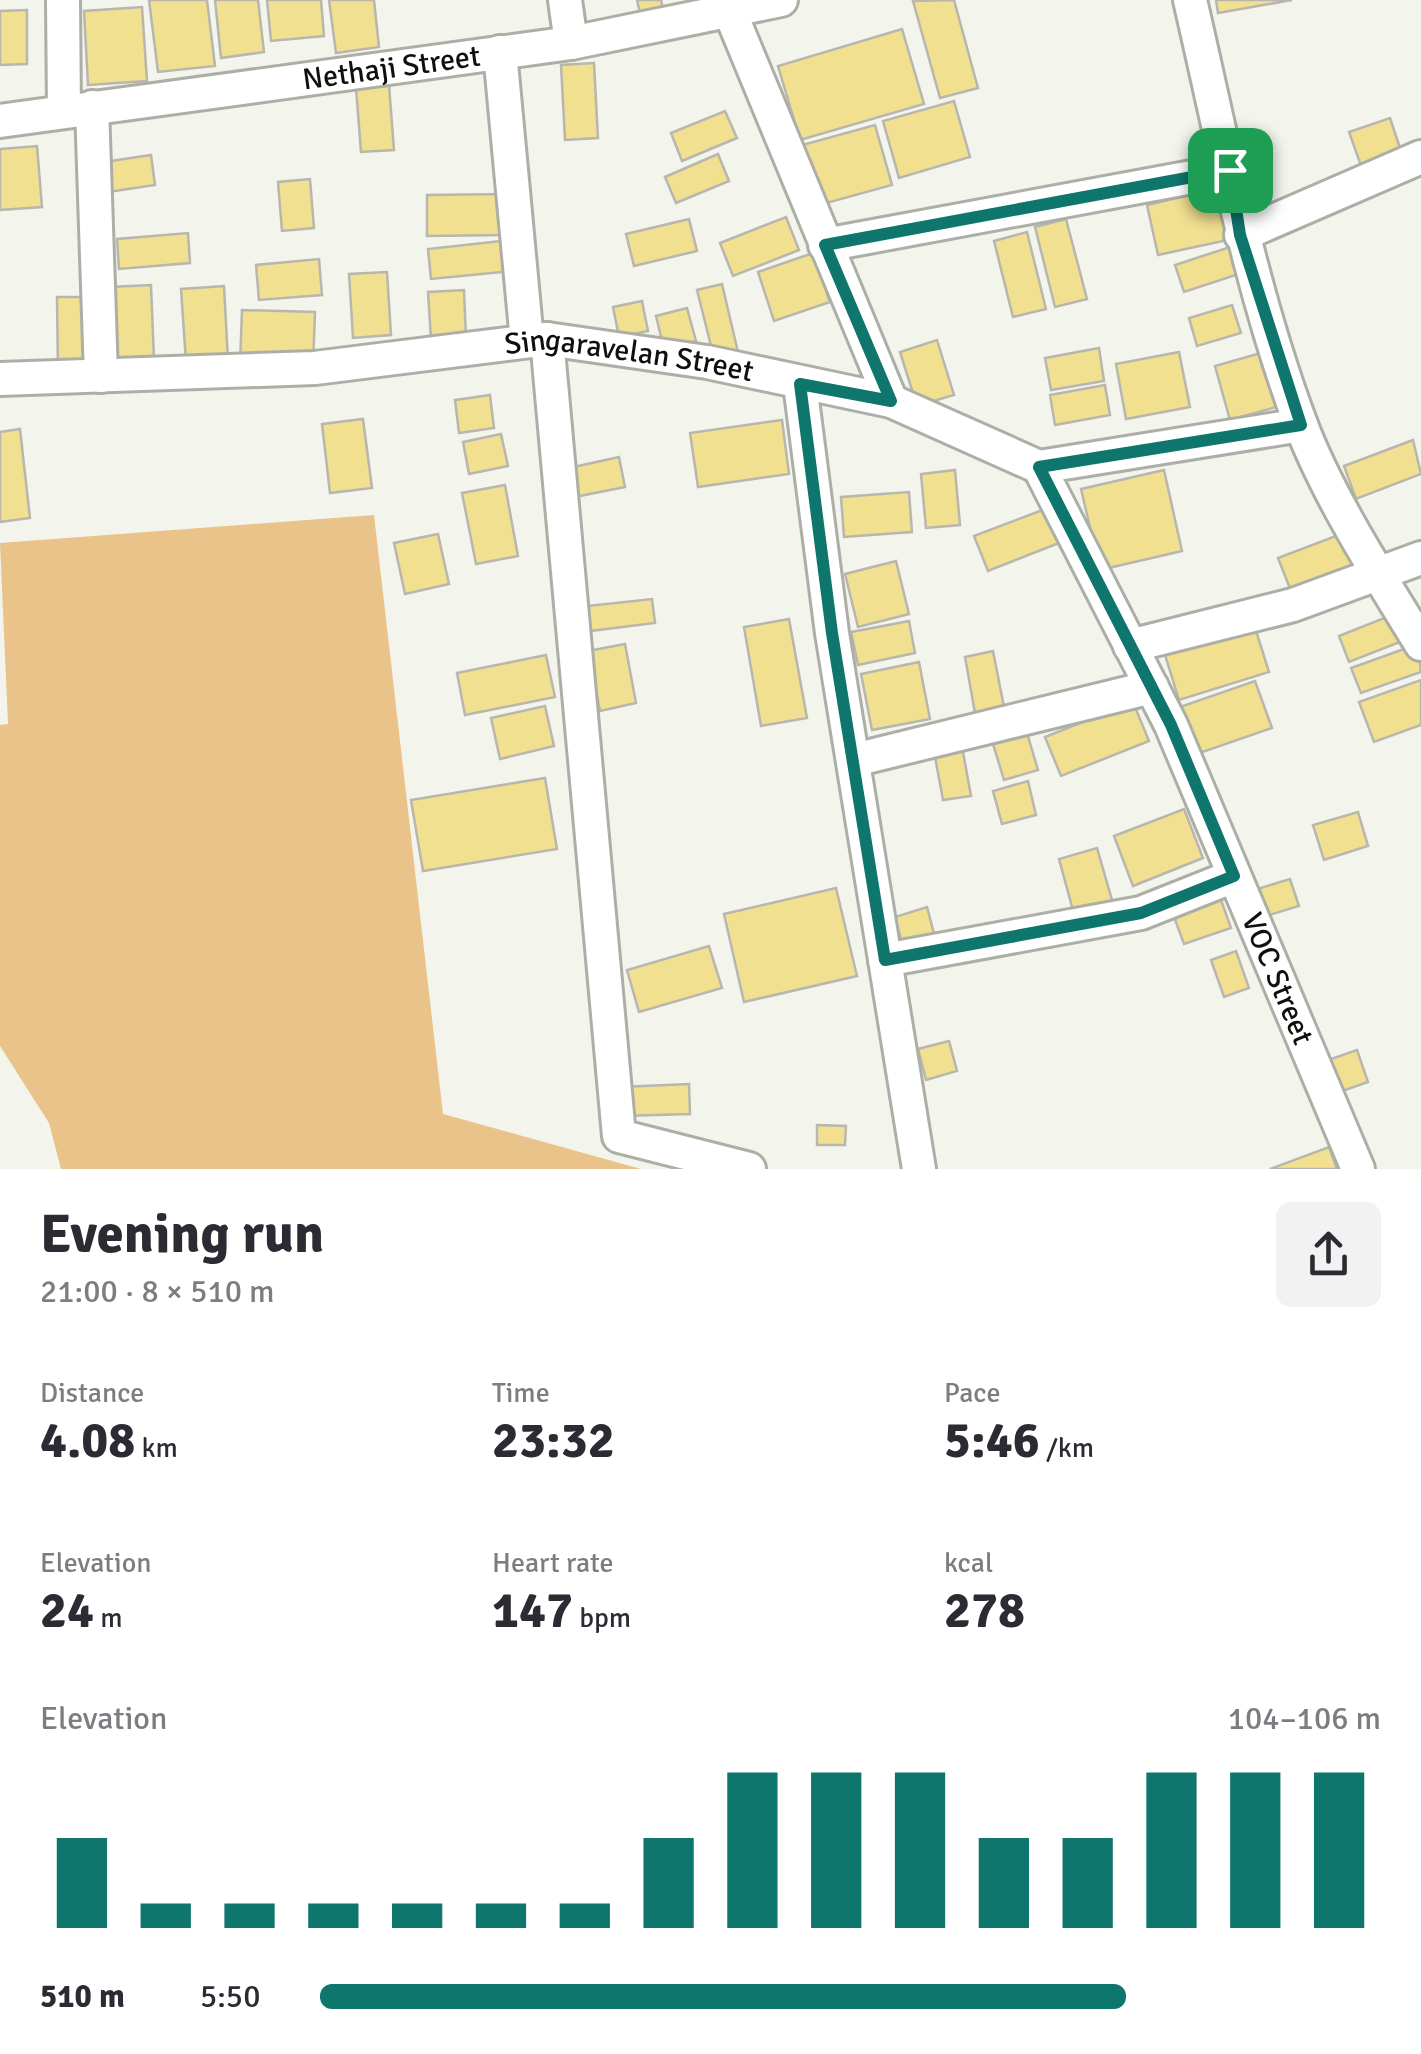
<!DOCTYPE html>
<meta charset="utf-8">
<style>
:root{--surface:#fff;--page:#f2f2f3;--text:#2b2b33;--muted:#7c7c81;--accent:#0f766e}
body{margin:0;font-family:Signika,sans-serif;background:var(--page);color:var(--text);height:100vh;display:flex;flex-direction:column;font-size:38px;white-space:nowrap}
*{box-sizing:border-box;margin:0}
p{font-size:32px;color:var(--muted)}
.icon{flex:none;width:55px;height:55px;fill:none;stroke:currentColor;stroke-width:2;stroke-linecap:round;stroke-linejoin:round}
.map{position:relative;height:1169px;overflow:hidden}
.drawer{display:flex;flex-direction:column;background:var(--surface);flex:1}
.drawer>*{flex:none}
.pin{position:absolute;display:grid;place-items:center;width:85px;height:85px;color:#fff;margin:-42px;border-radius:20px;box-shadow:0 5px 15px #0006}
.round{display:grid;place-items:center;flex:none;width:105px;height:105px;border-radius:15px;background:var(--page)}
.head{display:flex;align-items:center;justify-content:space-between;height:170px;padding:0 40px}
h1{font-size:55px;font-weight:800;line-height:75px}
.figures{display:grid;grid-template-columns:repeat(3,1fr);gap:15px;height:170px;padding:10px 40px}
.figures div{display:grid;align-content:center}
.figures b{font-size:50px;font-weight:800}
.figures small{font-size:28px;font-weight:400}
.figures p{font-size:28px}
.chart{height:280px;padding:20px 40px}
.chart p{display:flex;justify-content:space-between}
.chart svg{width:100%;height:180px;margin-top:10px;stroke:var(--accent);stroke-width:6}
ul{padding:0 40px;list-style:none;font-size:32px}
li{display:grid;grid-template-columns:160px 120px 1fr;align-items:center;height:75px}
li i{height:25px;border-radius:12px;background:var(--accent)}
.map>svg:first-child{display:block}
.green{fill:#e9c389}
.building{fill:#f0e090;stroke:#b8b6ae;stroke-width:2.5}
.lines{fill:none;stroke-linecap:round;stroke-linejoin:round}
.street-casing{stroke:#adafa7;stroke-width:38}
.street{stroke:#fff;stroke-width:32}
.route-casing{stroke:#fff;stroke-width:20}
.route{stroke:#0f766e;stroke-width:12}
.labels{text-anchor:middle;stroke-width:9;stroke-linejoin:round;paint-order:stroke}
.street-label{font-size:30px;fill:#0f100d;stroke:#fff}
</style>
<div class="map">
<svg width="1421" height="1169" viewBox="0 0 1421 1169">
<rect width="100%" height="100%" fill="#f3f5ed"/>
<path class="green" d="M 374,515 L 443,1114 L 641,1169 L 61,1169 L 49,1123 L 0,1046 L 0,725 L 8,724 L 0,543 Z"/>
<g class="building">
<path d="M 149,0 L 207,0 L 215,66 L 158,72 Z"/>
<path d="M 215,0 L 258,0 L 264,52 L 221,58 Z"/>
<path d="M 267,0 L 321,0 L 324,36 L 271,41 Z"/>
<path d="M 329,0 L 374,0 L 379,47 L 336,53 Z"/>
<path d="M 637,0 L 661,0 L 663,9 L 640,13 Z"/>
<path d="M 954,0 L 978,88 L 940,98 L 913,1 Z"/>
<path d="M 1216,0 L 1292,0 L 1218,13 Z"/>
<path d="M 142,7 L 147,81 L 88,85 L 84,11 Z"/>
<path d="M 27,10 L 27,64 L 0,65 L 0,11 Z"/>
<path d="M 902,29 L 924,104 L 800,140 L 778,66 Z"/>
<path d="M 594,63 L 598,138 L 565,140 L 561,65 Z"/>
<path d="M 389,85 L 394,150 L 361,152 L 356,88 Z"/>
<path d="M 954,101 L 970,157 L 899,178 L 883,121 Z"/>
<path d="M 725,111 L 737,138 L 682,161 L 671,133 Z"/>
<path d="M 1390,118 L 1404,160 L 1364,174 L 1349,132 Z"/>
<path d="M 875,125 L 892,185 L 812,207 L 795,147 Z"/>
<path d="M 37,146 L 42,207 L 0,210 L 0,149 Z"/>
<path d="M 718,154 L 729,181 L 676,203 L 665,177 Z"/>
<path d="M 151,155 L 155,185 L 108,192 L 104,162 Z"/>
<path d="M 310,179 L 314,228 L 282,231 L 278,182 Z"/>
<path d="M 1220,188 L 1232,239 L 1158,255 L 1147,205 Z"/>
<path d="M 507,194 L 507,235 L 427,236 L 427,195 Z"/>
<path d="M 786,217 L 799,250 L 733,276 L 720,243 Z"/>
<path d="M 689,219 L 697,251 L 634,266 L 626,234 Z"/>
<path d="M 1066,219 L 1087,299 L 1055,307 L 1035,227 Z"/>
<path d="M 1027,232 L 1046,309 L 1013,317 L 994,241 Z"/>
<path d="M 188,233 L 190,263 L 119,269 L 117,239 Z"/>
<path d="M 510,240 L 513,271 L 431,279 L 428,249 Z"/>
<path d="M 1233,246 L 1242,273 L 1184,292 L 1175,265 Z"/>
<path d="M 813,253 L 830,302 L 774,321 L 758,272 Z"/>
<path d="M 319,259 L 322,295 L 259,300 L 256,265 Z"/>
<path d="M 387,272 L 391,335 L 353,338 L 349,274 Z"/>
<path d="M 722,284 L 738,352 L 714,358 L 697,290 Z"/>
<path d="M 151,285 L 154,360 L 112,361 L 109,287 Z"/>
<path d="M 224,286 L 228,360 L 186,362 L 181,289 Z"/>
<path d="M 464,290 L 466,338 L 431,340 L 428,292 Z"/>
<path d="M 57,297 L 94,297 L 95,374 L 58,374 Z"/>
<path d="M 642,301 L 648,331 L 619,337 L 613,307 Z"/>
<path d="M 1232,305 L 1241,333 L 1197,346 L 1189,318 Z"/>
<path d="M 687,308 L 696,341 L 664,349 L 656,316 Z"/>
<path d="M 242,310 L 315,312 L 313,367 L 240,365 Z"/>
<path d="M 937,340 L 954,395 L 917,406 L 900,352 Z"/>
<path d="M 1099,348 L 1104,381 L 1051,390 L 1045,358 Z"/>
<path d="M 1179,352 L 1190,407 L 1126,419 L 1116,364 Z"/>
<path d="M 1264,352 L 1280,406 L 1230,420 L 1215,366 Z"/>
<path d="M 1105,385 L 1110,415 L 1055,425 L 1050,395 Z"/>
<path d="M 490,395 L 494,428 L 459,433 L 455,400 Z"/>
<path d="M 363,419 L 372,488 L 330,493 L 322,424 Z"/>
<path d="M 782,420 L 789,474 L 698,487 L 690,433 Z"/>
<path d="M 20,429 L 30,518 L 0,522 L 0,432 Z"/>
<path d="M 501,434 L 508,466 L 469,474 L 463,442 Z"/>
<path d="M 1413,440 L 1421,474 L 1356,499 L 1344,466 Z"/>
<path d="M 619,457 L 625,487 L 575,497 L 569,468 Z"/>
<path d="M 955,470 L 960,525 L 926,528 L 921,474 Z"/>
<path d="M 1164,470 L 1182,551 L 1100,570 L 1081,489 Z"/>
<path d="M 505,485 L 518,556 L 476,564 L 462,493 Z"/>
<path d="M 909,492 L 912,532 L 844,537 L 841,497 Z"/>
<path d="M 1045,509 L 1059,543 L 988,571 L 974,536 Z"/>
<path d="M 438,534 L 449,584 L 405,594 L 394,543 Z"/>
<path d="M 1341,534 L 1357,575 L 1294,599 L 1278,558 Z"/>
<path d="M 896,561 L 909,614 L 858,627 L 845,574 Z"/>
<path d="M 652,599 L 655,623 L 590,631 L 587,606 Z"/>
<path d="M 1394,614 L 1405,640 L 1349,662 L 1339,636 Z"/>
<path d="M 1252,618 L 1269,672 L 1179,700 L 1162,645 Z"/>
<path d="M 789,619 L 807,718 L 761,726 L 744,627 Z"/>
<path d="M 909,621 L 915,653 L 858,665 L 851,632 Z"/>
<path d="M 625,644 L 636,703 L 600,711 L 588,651 Z"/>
<path d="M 1418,644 L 1421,672 L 1361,693 L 1351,668 Z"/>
<path d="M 993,651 L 1004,707 L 975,713 L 965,657 Z"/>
<path d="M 546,655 L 555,697 L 465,715 L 457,673 Z"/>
<path d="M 919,662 L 930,719 L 872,730 L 861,674 Z"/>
<path d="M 1421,680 L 1421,725 L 1374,742 L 1359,702 Z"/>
<path d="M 1255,681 L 1272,728 L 1194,755 L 1177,708 Z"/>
<path d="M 1133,702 L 1149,741 L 1061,776 L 1045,737 Z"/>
<path d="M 545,706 L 554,746 L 500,759 L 491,718 Z"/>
<path d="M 1027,733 L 1038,770 L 1004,780 L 993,744 Z"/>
<path d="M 961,741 L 971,796 L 943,800 L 933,746 Z"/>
<path d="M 545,778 L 557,849 L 423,871 L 411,800 Z"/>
<path d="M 1028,781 L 1036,815 L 1002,824 L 993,791 Z"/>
<path d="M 1184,809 L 1203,858 L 1133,886 L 1114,836 Z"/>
<path d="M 1358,812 L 1368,846 L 1324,860 L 1313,825 Z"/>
<path d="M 1097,848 L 1116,914 L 1077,925 L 1059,859 Z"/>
<path d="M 1290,879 L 1299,906 L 1259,918 L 1251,891 Z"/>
<path d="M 836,888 L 857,976 L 744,1002 L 724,914 Z"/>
<path d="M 1221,900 L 1231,928 L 1184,944 L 1174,917 Z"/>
<path d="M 927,907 L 937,945 L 905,954 L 895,917 Z"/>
<path d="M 709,946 L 722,988 L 639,1012 L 627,970 Z"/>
<path d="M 1236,951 L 1249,988 L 1224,997 L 1211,960 Z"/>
<path d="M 949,1041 L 957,1071 L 926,1080 L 918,1049 Z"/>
<path d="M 1357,1050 L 1368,1082 L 1337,1093 L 1325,1061 Z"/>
<path d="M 689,1084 L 690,1114 L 622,1116 L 620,1087 Z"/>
<path d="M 817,1125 L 846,1126 L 845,1145 L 817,1145 Z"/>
<path d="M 1329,1147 L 1337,1169 L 1270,1169 Z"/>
</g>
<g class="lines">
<g class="street-casing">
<g id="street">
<path d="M 63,0 L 64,111"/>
<path d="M 565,0 L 571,43"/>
<path d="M 1190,0 C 1223,142 1249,285 1300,422 C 1326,493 1381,579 1421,644"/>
<path d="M 730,12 L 891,401"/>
<path d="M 500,52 L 527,341"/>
<path d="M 92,107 L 101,376"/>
<path id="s1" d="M 0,121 L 571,43 L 781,0"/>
<path d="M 1241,235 L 1421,157"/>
<path d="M 825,245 L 1230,170"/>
<path d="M 547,339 L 619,1136 L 749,1169"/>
<path id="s2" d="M 0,379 L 315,368 L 547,339 L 707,362 L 891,401 L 1039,467 L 1301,425"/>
<path d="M 800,384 L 832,633 L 919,1169"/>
<path id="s3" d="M 1039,467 L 1171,725 L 1358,1169"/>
<path d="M 1130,646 L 1293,605 L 1421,558"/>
<path d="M 854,760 L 1152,687"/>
<path d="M 885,960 L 1141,913 L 1234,876"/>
</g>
</g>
<use href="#street" class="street"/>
</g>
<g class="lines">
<g class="route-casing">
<path id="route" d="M 1230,170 L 1240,235 L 1301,425 L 1039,467 L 1171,725 L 1234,876 L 1141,913 L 885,960 L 832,633 L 800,384 L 891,401 L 825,245 Z"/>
</g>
<use href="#route" class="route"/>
</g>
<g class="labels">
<g class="street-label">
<text dy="10" stroke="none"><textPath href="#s1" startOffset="395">Nethaji Street</textPath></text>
<text dy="10" stroke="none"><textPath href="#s2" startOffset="632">Singaravelan Street</textPath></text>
<text dy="10" stroke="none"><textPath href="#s3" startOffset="565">VOC Street</textPath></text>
</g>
</g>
</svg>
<div class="pin" style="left:1230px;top:170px;background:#1e9e55"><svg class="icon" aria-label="arrive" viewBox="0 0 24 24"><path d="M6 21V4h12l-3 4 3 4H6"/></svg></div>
</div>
<section class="drawer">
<div class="head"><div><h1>Evening run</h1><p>21:00 · 8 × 510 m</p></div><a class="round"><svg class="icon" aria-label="share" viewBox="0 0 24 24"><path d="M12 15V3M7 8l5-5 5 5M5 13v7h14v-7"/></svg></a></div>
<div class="figures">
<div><p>Distance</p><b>4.08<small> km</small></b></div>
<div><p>Time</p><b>23:32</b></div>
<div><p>Pace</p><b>5:46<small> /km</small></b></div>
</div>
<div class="figures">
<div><p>Elevation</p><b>24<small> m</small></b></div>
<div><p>Heart rate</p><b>147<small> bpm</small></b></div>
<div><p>kcal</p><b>278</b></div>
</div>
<div class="chart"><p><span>Elevation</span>104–106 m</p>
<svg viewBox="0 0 160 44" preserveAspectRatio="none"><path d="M5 44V22M15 44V38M25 44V38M35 44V38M45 44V38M55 44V38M65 44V38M75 44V22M85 44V6M95 44V6M105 44V6M115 44V22M125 44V22M135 44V6M145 44V6M155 44V6"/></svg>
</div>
<ul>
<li><b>510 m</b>5:50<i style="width:76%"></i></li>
</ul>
</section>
